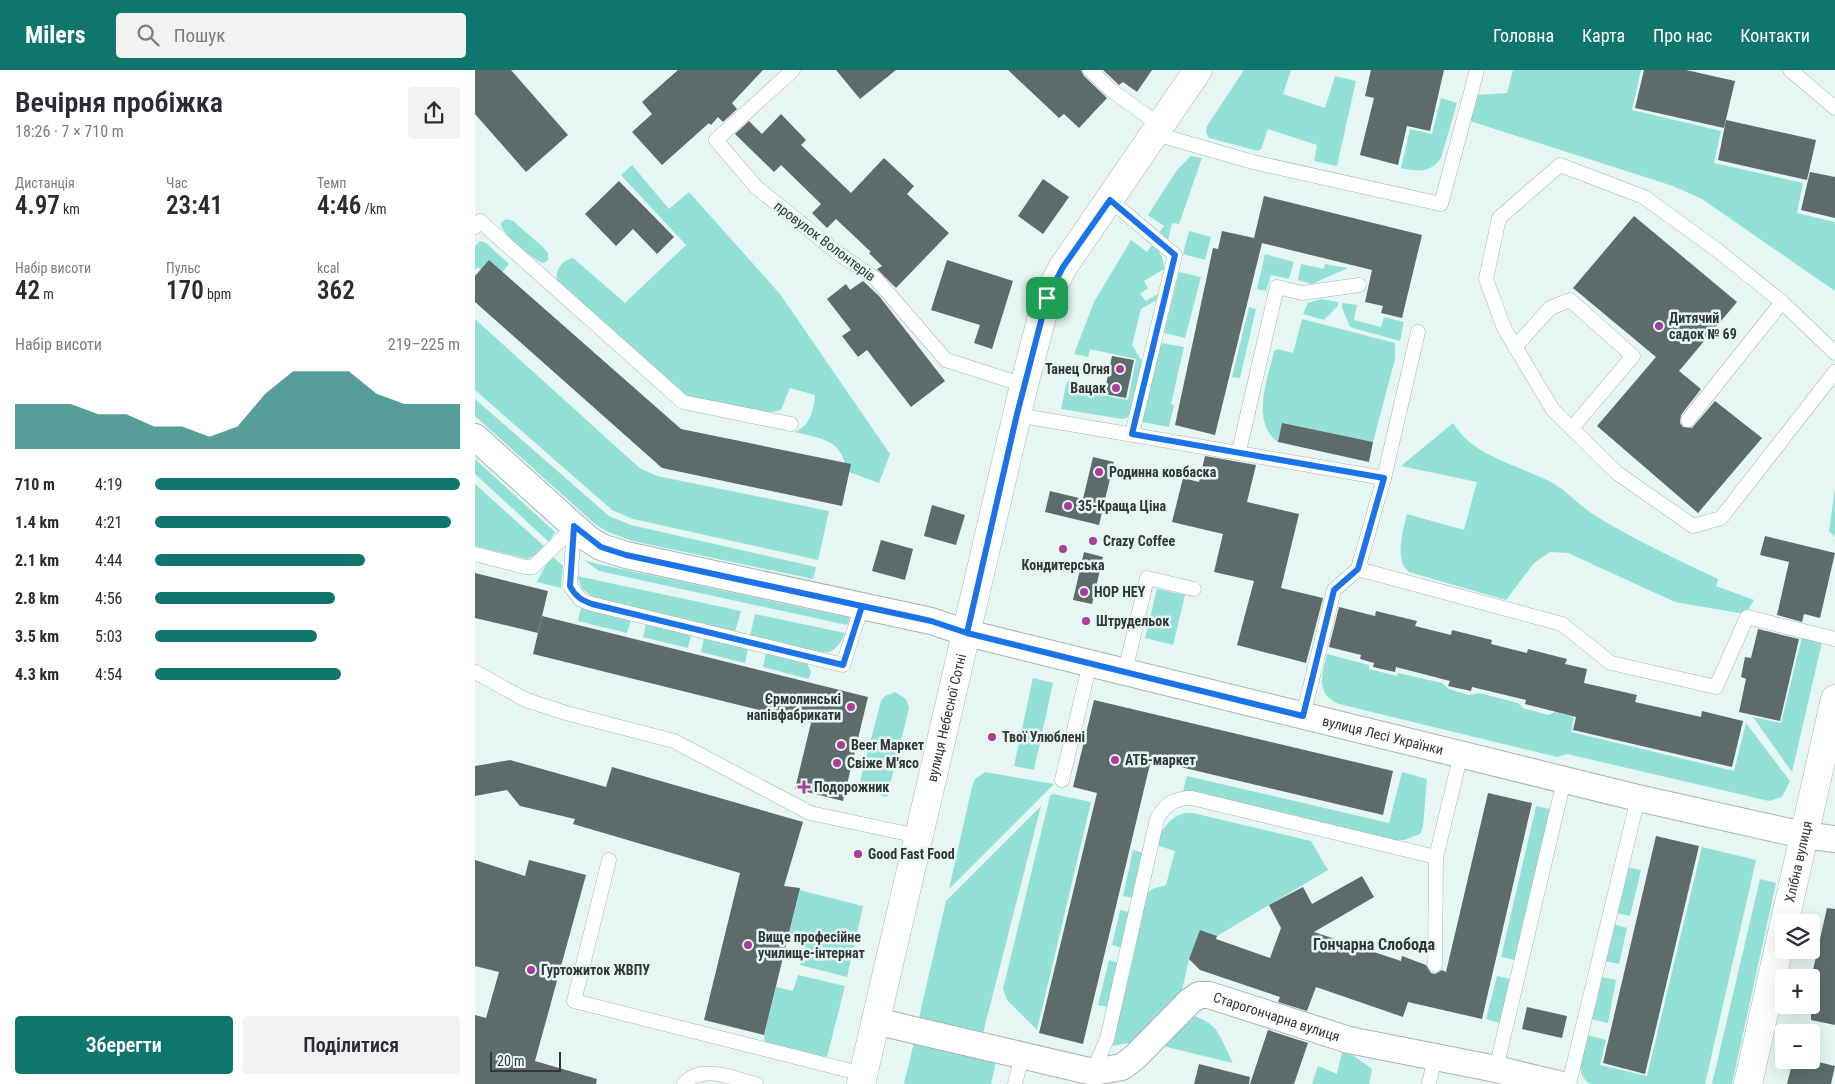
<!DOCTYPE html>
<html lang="uk">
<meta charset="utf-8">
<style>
:root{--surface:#fff;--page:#f2f2f3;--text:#2b2b33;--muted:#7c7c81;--accent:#0f766e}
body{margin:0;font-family:"Roboto Condensed",sans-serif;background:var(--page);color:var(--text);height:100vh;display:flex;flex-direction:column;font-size:19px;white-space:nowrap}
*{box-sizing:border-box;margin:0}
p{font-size:16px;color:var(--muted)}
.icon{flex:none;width:28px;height:28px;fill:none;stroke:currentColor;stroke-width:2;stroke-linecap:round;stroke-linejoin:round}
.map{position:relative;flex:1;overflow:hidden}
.panel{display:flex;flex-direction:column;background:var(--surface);width:475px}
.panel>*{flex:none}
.buttons{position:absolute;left:1300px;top:844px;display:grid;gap:10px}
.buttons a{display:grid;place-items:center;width:45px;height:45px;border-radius:5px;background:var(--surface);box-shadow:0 5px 20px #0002;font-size:25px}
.scale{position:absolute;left:15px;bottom:12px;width:71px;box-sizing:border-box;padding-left:5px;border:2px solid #303736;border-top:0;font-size:14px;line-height:18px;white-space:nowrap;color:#303736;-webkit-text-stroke:4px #e5f6f3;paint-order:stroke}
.pin{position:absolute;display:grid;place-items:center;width:42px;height:42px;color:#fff;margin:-21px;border-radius:10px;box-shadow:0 2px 8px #0006}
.round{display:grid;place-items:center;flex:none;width:52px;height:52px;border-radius:5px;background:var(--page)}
.head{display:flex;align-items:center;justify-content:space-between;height:85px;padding:0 15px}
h1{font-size:28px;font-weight:600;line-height:38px}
.metrics{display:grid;grid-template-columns:repeat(3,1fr);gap:8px;height:85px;padding:5px 15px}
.metrics div{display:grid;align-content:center}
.metrics b{font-size:25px;font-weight:600}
.metrics small{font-size:14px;font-weight:400}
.metrics p{font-size:14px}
.chart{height:140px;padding:10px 15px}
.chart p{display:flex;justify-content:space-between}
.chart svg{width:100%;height:90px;margin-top:5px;fill:var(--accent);opacity:.7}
.cta{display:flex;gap:10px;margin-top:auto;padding:10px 15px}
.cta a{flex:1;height:58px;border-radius:5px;background:var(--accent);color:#fff;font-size:20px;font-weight:600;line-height:58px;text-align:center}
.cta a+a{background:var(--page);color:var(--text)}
ul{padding:0 15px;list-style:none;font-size:16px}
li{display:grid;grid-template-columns:80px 60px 1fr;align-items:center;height:38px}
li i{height:12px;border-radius:6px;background:var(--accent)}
header{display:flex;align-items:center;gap:30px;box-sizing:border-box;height:70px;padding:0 25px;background:var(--accent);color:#fff}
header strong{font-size:24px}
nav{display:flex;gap:28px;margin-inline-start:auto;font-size:18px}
.search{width:350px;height:45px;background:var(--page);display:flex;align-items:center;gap:12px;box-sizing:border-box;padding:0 18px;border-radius:5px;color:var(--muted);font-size:19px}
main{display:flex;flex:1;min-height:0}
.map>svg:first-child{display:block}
.green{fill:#93e1d6}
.building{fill:#5d6c6a}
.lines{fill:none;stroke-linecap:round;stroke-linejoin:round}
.service-casing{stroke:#a5b5b2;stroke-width:15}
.minor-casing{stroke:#a5b5b2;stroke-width:28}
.tertiary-casing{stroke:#a5b5b2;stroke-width:29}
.service{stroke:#fff;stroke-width:14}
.minor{stroke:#fff;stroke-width:26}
.tertiary{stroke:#fff;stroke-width:28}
.route-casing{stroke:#fff;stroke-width:10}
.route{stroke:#1a73e8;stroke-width:6}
.poi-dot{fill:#ab3c9a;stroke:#e5f6f3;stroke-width:2}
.labels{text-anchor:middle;stroke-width:5;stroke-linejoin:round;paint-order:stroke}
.street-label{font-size:14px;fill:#303736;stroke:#e5f6f3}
.poi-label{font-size:14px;font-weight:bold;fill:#303736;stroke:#e5f6f3;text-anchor:start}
.quarter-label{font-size:16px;font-weight:bold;fill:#303736;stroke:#e5f6f3}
</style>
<header>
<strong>Milers</strong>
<div class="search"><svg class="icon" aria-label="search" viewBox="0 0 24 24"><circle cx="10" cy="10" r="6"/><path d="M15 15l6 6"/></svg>Пошук</div>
<nav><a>Головна</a><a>Карта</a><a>Про нас</a><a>Контакти</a></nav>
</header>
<main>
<section class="panel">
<div class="head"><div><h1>Вечірня пробіжка</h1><p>18:26 · 7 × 710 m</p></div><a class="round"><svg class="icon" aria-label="share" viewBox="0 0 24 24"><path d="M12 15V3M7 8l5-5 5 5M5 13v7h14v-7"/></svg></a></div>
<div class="metrics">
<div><p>Дистанція</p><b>4.97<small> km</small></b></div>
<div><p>Час</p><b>23:41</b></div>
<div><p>Темп</p><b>4:46<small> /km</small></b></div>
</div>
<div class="metrics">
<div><p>Набір висоти</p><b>42<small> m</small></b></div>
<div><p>Пульс</p><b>170<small> bpm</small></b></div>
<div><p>kcal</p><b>362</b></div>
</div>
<div class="chart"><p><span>Набір висоти</span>219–225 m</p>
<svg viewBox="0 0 160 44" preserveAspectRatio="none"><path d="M0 44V22L10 22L20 22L30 27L40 27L50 33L60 33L70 38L80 33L90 17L100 6L110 6L120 6L130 17L140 22L150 22L160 22V44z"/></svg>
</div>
<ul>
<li><b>710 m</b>4:19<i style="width:100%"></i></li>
<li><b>1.4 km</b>4:21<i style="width:97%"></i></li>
<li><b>2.1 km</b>4:44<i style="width:69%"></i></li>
<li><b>2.8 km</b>4:56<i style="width:59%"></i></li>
<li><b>3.5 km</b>5:03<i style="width:53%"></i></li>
<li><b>4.3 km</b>4:54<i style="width:61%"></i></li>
</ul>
<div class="cta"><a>Зберегти</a><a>Поділитися</a></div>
</section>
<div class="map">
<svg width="1360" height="1014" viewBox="0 0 1360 1014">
<rect width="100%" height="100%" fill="#e5f6f3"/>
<g class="green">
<path d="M 769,0 L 816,0 L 808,24 L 850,38 L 860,6 L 881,11 L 862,96 L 839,91 L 842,75 L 793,59 L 786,79 L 783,81 L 734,68 L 731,62 L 732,56 Z"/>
<path d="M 1038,0 L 1166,0 L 1157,40 L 1246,61 L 1239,93 L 1328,113 L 1322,143 L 1360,152 L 1360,221 L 1227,129 L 1198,116 L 995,51 L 1002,25 L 1032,23 Z"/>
<path d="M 966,28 L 982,33 L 966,88 C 956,103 942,102 926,98 L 935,59 L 957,64 Z"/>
<path d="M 716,86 L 727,88 L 704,154 L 697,153 L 693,170 L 684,163 L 689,156 L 673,145 L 702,100 Z"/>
<path d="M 157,95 L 194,139 L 214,122 L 305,224 L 415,384 L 404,413 L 371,401 C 368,369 346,369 320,362 C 336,355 338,341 340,325 L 315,318 L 306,340 L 292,343 L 210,326 L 83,214 C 78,203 86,190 98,188 L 150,233 L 211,175 L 146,105 Z"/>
<path d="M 31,149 L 38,151 L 69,178 L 73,183 L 73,190 L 69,193 C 60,192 25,163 26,153 Z"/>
<path d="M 714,161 L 736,167 L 730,190 L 708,184 Z"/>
<path d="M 656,170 L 672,182 L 678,174 C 685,182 689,188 689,199 L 669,211 L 673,218 L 665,224 L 671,231 L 686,222 L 685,228 L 666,239 L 657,275 L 668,293 L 655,344 L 652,348 L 647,349 L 586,339 L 592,311 L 607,314 L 606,321 L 653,330 L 661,289 L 615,279 L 613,287 L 599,284 L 619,232 Z"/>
<path d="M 5,171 L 11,173 L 34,194 L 19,212 L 3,197 L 0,200 L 0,176 Z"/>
<path d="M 790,184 L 819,192 L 814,209 L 796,205 L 791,221 L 782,219 Z"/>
<path d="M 826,194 L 849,199 L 850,194 L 873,198 L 837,214 L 823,210 Z"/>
<path d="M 704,202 L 726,207 L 710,268 L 689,263 Z"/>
<path d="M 846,229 L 863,232 L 863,236 L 849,250 L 828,244 L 833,233 Z"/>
<path d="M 867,233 L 882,235 L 879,250 L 906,257 L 909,247 L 929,252 L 925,271 L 875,257 L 867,238 Z"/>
<path d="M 774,237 L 781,239 L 765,308 L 757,307 Z"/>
<path d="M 0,249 L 149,384 L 165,398 L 182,406 L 354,441 L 343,490 L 158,449 L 137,440 L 0,320 Z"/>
<path d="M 827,249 L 920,273 L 920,289 L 898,372 L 807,354 L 803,372 C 775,351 793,310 799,281 L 803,279 L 818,283 Z"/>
<path d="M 686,273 L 709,277 L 696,334 L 699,335 L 694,357 L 667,352 Z"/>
<path d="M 0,329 L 134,446 L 156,455 L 341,497 L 338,509 L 158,471 L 133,462 L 120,454 L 0,346 Z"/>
<path d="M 978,353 C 1000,389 1047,395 1081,415 C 1096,425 1108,439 1124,448 C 1162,471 1203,490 1243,509 L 1241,516 L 1279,530 L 1272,541 L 1264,543 L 1200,532 L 1093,483 L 1075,482 L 1059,493 L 1031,530 L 934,502 C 919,490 928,461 932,444 L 989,460 L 1002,412 L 926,396 Z"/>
<path d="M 0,389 L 80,462 L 74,472 L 0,404 Z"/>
<path d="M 0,414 L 70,477 L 63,484 L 52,489 L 0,476 Z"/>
<path d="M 1360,418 L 1360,467 L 1354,461 Z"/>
<path d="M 76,485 L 88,496 L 86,518 L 62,512 Z"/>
<path d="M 109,490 L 123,494 L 375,548 L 372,555 L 124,501 Z"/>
<path d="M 102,506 L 266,541 L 260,562 L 118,527 L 107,519 Z"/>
<path d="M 682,519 L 710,525 L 698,575 L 670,568 Z"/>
<path d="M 106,538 L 156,550 L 152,563 L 103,551 Z"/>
<path d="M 280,544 L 370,563 C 365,574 360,583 347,583 L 275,566 Z"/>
<path d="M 171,554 L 216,565 L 213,578 L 168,567 Z"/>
<path d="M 1327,567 L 1347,572 L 1317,702 L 1278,647 L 1306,653 Z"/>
<path d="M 229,568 L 273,579 L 270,593 L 226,582 Z"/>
<path d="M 291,583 L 332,593 L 336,602 L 334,609 L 288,597 Z"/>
<path d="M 852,584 L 894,595 L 894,599 L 922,606 L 923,603 L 967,613 L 974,619 L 994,625 L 1004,623 L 1043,633 L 1048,638 L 1073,645 L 1080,642 L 1099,647 L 1096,662 L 1259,701 L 1271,653 L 1315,711 L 1307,727 L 1294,731 L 1092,684 L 1082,687 L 864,634 C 840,625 847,603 852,584 Z"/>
<path d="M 558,608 L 578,613 L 559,700 L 539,696 Z"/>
<path d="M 420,622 L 431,629 L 434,638 L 412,727 L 383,719 L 406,631 L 410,626 Z"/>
<path d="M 510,702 L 579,714 L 474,819 L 497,717 L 500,709 Z"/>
<path d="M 927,702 L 952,709 L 948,757 L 945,764 L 929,770 L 914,770 L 708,721 L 712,706 L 914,753 Z"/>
<path d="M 578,724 L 616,732 L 562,960 L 532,930 L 528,919 L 575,726 Z"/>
<path d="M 566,736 L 507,967 L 443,952 L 471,831 Z"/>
<path d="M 1061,736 L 1075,739 L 1040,890 L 1026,887 Z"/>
<path d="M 709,743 L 718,743 L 836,771 L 853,800 L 742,866 L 725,860 L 714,889 L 705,929 L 668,966 L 654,973 L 636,976 L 671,825 L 677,819 L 691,815 L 700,781 L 681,775 C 686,760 694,748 709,743 Z"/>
<path d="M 1227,777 L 1281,790 L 1230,1014 L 1115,1014 C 1098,1003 1108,982 1112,965 L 1131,970 L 1125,995 L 1172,1006 Z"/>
<path d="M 658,780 L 668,783 L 658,828 L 648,826 Z"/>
<path d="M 1152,797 L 1166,800 L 1155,846 L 1142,843 Z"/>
<path d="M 1285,809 L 1301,813 L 1257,1014 L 1237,1014 Z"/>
<path d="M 324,820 L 388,836 L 372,907 L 325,895 L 330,875 L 313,870 Z"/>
<path d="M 645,840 L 654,842 L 646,878 L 637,875 Z"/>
<path d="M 1139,854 L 1152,858 L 1144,894 L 1130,891 Z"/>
<path d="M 634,890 L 643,893 L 633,937 L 623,935 Z"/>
<path d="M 323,905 L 370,916 L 351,991 L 290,975 L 289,966 L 301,917 L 318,921 Z"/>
<path d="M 1022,906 L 1035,909 L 1025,953 L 1011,949 Z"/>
<path d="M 1126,907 L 1141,910 L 1133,953 L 1116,949 Z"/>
<path d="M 710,943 C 745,953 742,962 758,993 L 679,974 Z"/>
<path d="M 440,968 L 522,988 L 516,1014 L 429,1014 Z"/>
<path d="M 868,978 L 897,999 L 894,1014 L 837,1014 L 843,996 L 862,1004 Z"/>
</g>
<g class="building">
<path d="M 0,0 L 36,0 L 93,65 L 51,102 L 0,44 Z"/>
<path d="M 203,0 L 288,0 L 257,33 L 262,39 L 248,52 L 243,47 L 236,55 L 234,53 L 187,95 L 157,62 L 177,44 L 167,32 Z"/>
<path d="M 361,0 L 421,0 L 385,29 Z"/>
<path d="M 533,0 L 606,0 L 609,6 L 632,28 L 604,58 L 589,44 L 584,48 Z"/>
<path d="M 628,0 L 677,0 L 662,22 L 648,12 L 644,15 Z"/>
<path d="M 896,0 L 969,0 L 955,61 L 932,56 L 923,95 L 885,85 L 899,28 L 890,26 Z"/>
<path d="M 1169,0 L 1211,0 L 1260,11 L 1249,58 L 1160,38 Z"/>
<path d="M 306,44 L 331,70 L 326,75 L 376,123 L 409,88 L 439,116 L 432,124 L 474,163 L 421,218 L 402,199 L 407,196 L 394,183 L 396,182 L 361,149 L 352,158 L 337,143 L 346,134 L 306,95 L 299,102 L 260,64 L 274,51 L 287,64 Z"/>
<path d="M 1251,50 L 1341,70 L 1332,110 L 1243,90 Z"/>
<path d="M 1335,102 L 1360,107 L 1360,148 L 1326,140 Z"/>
<path d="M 568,109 L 594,127 L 568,164 L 543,146 Z"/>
<path d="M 144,111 L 199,167 L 182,184 L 158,159 L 141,176 L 110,144 Z"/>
<path d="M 789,126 L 947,165 L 927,248 L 906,243 L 908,236 L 890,232 L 897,200 L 787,173 L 740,365 L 700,355 L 738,178 L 743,179 L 747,161 L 779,168 Z"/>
<path d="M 1159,146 L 1262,232 L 1204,301 L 1226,319 L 1206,345 L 1205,353 L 1208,357 L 1217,358 L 1240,331 L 1287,368 L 1223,443 L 1122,356 L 1181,287 L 1098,218 Z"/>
<path d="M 14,190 L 206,359 L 376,394 L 367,436 L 187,398 L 0,232 L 0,206 Z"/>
<path d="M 472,190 L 538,211 L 517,279 L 499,273 L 505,255 L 456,240 Z"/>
<path d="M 388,211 L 404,226 L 470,311 L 436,337 L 392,280 L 383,287 L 367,266 L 376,260 L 352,229 L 371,214 L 375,220 Z"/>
<path d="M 637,286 L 659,290 L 651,328 L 629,324 Z"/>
<path d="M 807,353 L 898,372 L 894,392 L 803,372 Z"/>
<path d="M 730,386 L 781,395 L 772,432 L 824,444 L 806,518 L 848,528 L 831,593 L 762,575 L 779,511 L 739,502 L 748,464 L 697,452 L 708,408 L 724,412 Z"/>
<path d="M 618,387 L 639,392 L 624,455 L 570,442 L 575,421 L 608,429 Z"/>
<path d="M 457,435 L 490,445 L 481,475 L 449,466 Z"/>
<path d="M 1290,466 L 1360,483 L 1345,548 L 1329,544 L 1327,552 L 1302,545 L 1314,492 L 1285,485 Z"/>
<path d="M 406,470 L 438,479 L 430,510 L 397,501 Z"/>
<path d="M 609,482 L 628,487 L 617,534 L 598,530 Z"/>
<path d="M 0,503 L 73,521 L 63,563 L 0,548 Z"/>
<path d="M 864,537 L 900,546 L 901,541 L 942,551 L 940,556 L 976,565 L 977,560 L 1017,570 L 1016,574 L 1052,583 L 1053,579 L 1092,589 L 1090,594 L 1112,599 L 1109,613 L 1162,625 L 1160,632 L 1226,647 L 1227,641 L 1268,651 L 1257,697 L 1098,660 L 1101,647 L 1050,634 L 1051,630 L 997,617 L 996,621 L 973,616 L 975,611 L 921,597 L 920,602 L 898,597 L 899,593 L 885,589 L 886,585 L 854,577 Z"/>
<path d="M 67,546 L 393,627 L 368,731 L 320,719 L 336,653 L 58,584 Z"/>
<path d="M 1283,559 L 1324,569 L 1305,651 L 1264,642 L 1271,609 L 1266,607 L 1270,587 L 1276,588 Z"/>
<path d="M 619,630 L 918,701 L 908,745 L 676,690 L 608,974 L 564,963 L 622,723 L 598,717 Z"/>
<path d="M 35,690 L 131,717 L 137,697 L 328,752 L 309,816 L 325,818 L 289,965 L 229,950 L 265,803 L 98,754 L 100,749 L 45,736 L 32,720 L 0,726 L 0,696 Z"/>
<path d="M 1013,723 L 1057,733 L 1007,949 L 933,932 L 928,947 L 841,917 L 832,941 L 803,932 L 805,927 L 725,900 L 714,889 L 725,860 L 742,866 L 741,869 L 795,888 L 806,858 L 794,835 L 828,817 L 837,834 L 887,806 L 899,827 L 839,862 L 926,891 L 927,886 L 951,895 L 956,903 L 960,904 L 967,900 L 971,902 Z"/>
<path d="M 1181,766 L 1224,776 L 1170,1004 L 1128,993 Z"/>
<path d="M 0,790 L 50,806 L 54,790 L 111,805 L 60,991 L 122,1009 L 121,1014 L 0,1014 L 0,945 L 11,948 L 24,902 L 0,896 Z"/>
<path d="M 1352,838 L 1360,839 L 1360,955 L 1336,950 L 1336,909 Z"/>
<path d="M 1052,937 L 1092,946 L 1087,968 L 1047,959 Z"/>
<path d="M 793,960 L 833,973 L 819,1014 L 775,1014 Z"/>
<path d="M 1318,990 L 1335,990 L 1360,996 L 1356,1014 L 1312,1014 Z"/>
<path d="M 724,994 L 775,1007 L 774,1014 L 719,1014 Z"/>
</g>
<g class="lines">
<g class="service-casing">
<g id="service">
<path d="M 318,0 L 241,70 L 281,117 L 364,184 L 401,209 L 471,290 L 549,315"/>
<path d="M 615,0 L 636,20 L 686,56"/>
<path d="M 1315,0 L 1360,38"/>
<path d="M 681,64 L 778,92 L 966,134 L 1002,0"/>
<path d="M 635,130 L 700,185 L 657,364"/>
<path d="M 0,157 L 5,151 L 208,332 L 316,354"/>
<path d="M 1040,277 L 1075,238 L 1095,230 L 1158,286 L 1097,358"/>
<path d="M 1360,283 L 1307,232 L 1242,180 L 1169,127 L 1085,95 L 1024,148 L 1011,209 L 1029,258 L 1078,340 L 1142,403 L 1218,456 L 1246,448 L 1360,302"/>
<path d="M 542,345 L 909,408 L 883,499 L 859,520 L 828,646"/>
<path d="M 1213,350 L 1307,232"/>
<path d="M 764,381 L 802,217 L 827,223 L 884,215"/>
<path d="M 909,408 L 943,262"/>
<path d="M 99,457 L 95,516 L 106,530 L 117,534 L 368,595 L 387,536"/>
<path d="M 0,484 L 50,497 L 58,497 L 99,457"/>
<path d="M 883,499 L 1087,554 L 1136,593 L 1241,617 L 1272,547 L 1360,569"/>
<path d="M 0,602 L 51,630 L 91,643 L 199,671 L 335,743 L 443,766"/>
<path d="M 650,602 L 672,508 L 719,519"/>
<path d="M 587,710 L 615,593"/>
<path d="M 134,790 L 99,931 L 388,1004"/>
<path d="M 960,895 L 961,787"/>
<path d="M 1021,999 L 1089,710"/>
<path d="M 617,1004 L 632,969 L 682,749 C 690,734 700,728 717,728 L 961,787 L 986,684"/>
<path d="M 209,1014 C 226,993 260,1009 281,1014"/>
<path d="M 540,1014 L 547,986"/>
<path d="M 954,1014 L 960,987"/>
<path d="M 1094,1014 L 1163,728"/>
</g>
</g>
<g class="minor-casing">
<g id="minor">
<path id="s1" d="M 0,367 L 112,468 L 126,477 L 151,485 L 456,551 L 492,563 L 1163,728 L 1328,765 L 1360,769"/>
<path id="s2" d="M 400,951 L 618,1002 L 647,997 L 660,987 L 715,931 L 724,925 L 734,925 L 874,970 L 1021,999 L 1083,1014"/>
</g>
</g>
<g class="tertiary-casing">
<g id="tertiary">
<path id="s3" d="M 386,1014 L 549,315 L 572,228 L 588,197 L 723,0"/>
<path id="s4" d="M 1273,1014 L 1360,629"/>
</g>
</g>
<use href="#service" class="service"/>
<use href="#minor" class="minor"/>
<use href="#tertiary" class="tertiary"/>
</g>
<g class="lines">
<g class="route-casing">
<path id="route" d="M 572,228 L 542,344 L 492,563 L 456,551 L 387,536 L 368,595 L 117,534 C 106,530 100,526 95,516 L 99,456 L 126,477 L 151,485 L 456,551 L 492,563 L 828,646 L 859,520 L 883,499 L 909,408 L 657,364 L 700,185 L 635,130 L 588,197 L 572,228"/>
</g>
<use href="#route" class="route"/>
</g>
<g class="poi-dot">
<circle cx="1184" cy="256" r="5"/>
<circle cx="645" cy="299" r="5"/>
<circle cx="641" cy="318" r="5"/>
<circle cx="624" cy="402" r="5"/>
<circle cx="593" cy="436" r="5"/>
<circle cx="618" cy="471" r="5"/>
<circle cx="588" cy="479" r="5"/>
<circle cx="609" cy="522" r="5"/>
<circle cx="611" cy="551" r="5"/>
<circle cx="376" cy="637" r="5"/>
<circle cx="517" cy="667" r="5"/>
<circle cx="366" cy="675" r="5"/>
<circle cx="640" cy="690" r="5"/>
<circle cx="362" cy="693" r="5"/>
<path d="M326.5 709.5h5v5h5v5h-5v5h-5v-5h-5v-5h5z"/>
<circle cx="383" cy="784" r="5"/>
<circle cx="273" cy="875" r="5"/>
<circle cx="56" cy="900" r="5"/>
</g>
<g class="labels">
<g class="street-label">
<text transform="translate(350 171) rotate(37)" y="5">провулок Волонтерів</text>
<text dy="5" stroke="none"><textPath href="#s3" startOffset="376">вулиця Небесної Сотні</textPath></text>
<text dy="5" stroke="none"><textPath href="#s1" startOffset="972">вулиця Лесі Українки</textPath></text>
<text dy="5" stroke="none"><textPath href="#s4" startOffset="228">Хлібна вулиця</textPath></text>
<text dy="5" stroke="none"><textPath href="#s2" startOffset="440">Старогончарна вулиця</textPath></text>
</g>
<g class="poi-label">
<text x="1194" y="253">Дитячий<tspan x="1194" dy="16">садок № 69</tspan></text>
<text x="635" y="304" text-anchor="end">Танец Огня</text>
<text x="631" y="323" text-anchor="end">Вацак</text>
<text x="634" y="407">Родинна ковбаска</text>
<text x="603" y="441">35-Краща Ціна</text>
<text x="628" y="476">Crazy Coffee</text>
<text x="588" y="500" text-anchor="middle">Кондитерська</text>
<text x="619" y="527">HOP HEY</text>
<text x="621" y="556">Штрудельок</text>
<text x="366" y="634" text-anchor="end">Єрмолинські<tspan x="366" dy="16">напівфабрикати</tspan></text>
<text x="527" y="672">Твої Улюблені</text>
<text x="376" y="680">Beer Маркет</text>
<text x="650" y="695">АТБ-маркет</text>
<text x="372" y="698">Свіже М'ясо</text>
<text x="339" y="722">Подорожник</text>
<text x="393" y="789">Good Fast Food</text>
<text x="283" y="872">Вище професійне<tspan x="283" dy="16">училище-інтернат</tspan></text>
<text x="66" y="905">Гуртожиток ЖВПУ</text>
</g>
<g class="quarter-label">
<text x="899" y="880">Гончарна Слобода</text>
</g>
</g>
</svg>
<div class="buttons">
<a><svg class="icon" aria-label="layers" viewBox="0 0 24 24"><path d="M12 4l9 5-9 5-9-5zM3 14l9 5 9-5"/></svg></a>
<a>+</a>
<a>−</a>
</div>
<div class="scale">20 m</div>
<div class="pin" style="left:572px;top:228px;background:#1e9e55"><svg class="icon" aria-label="arrive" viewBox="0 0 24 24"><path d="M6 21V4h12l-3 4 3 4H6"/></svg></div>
</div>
</main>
